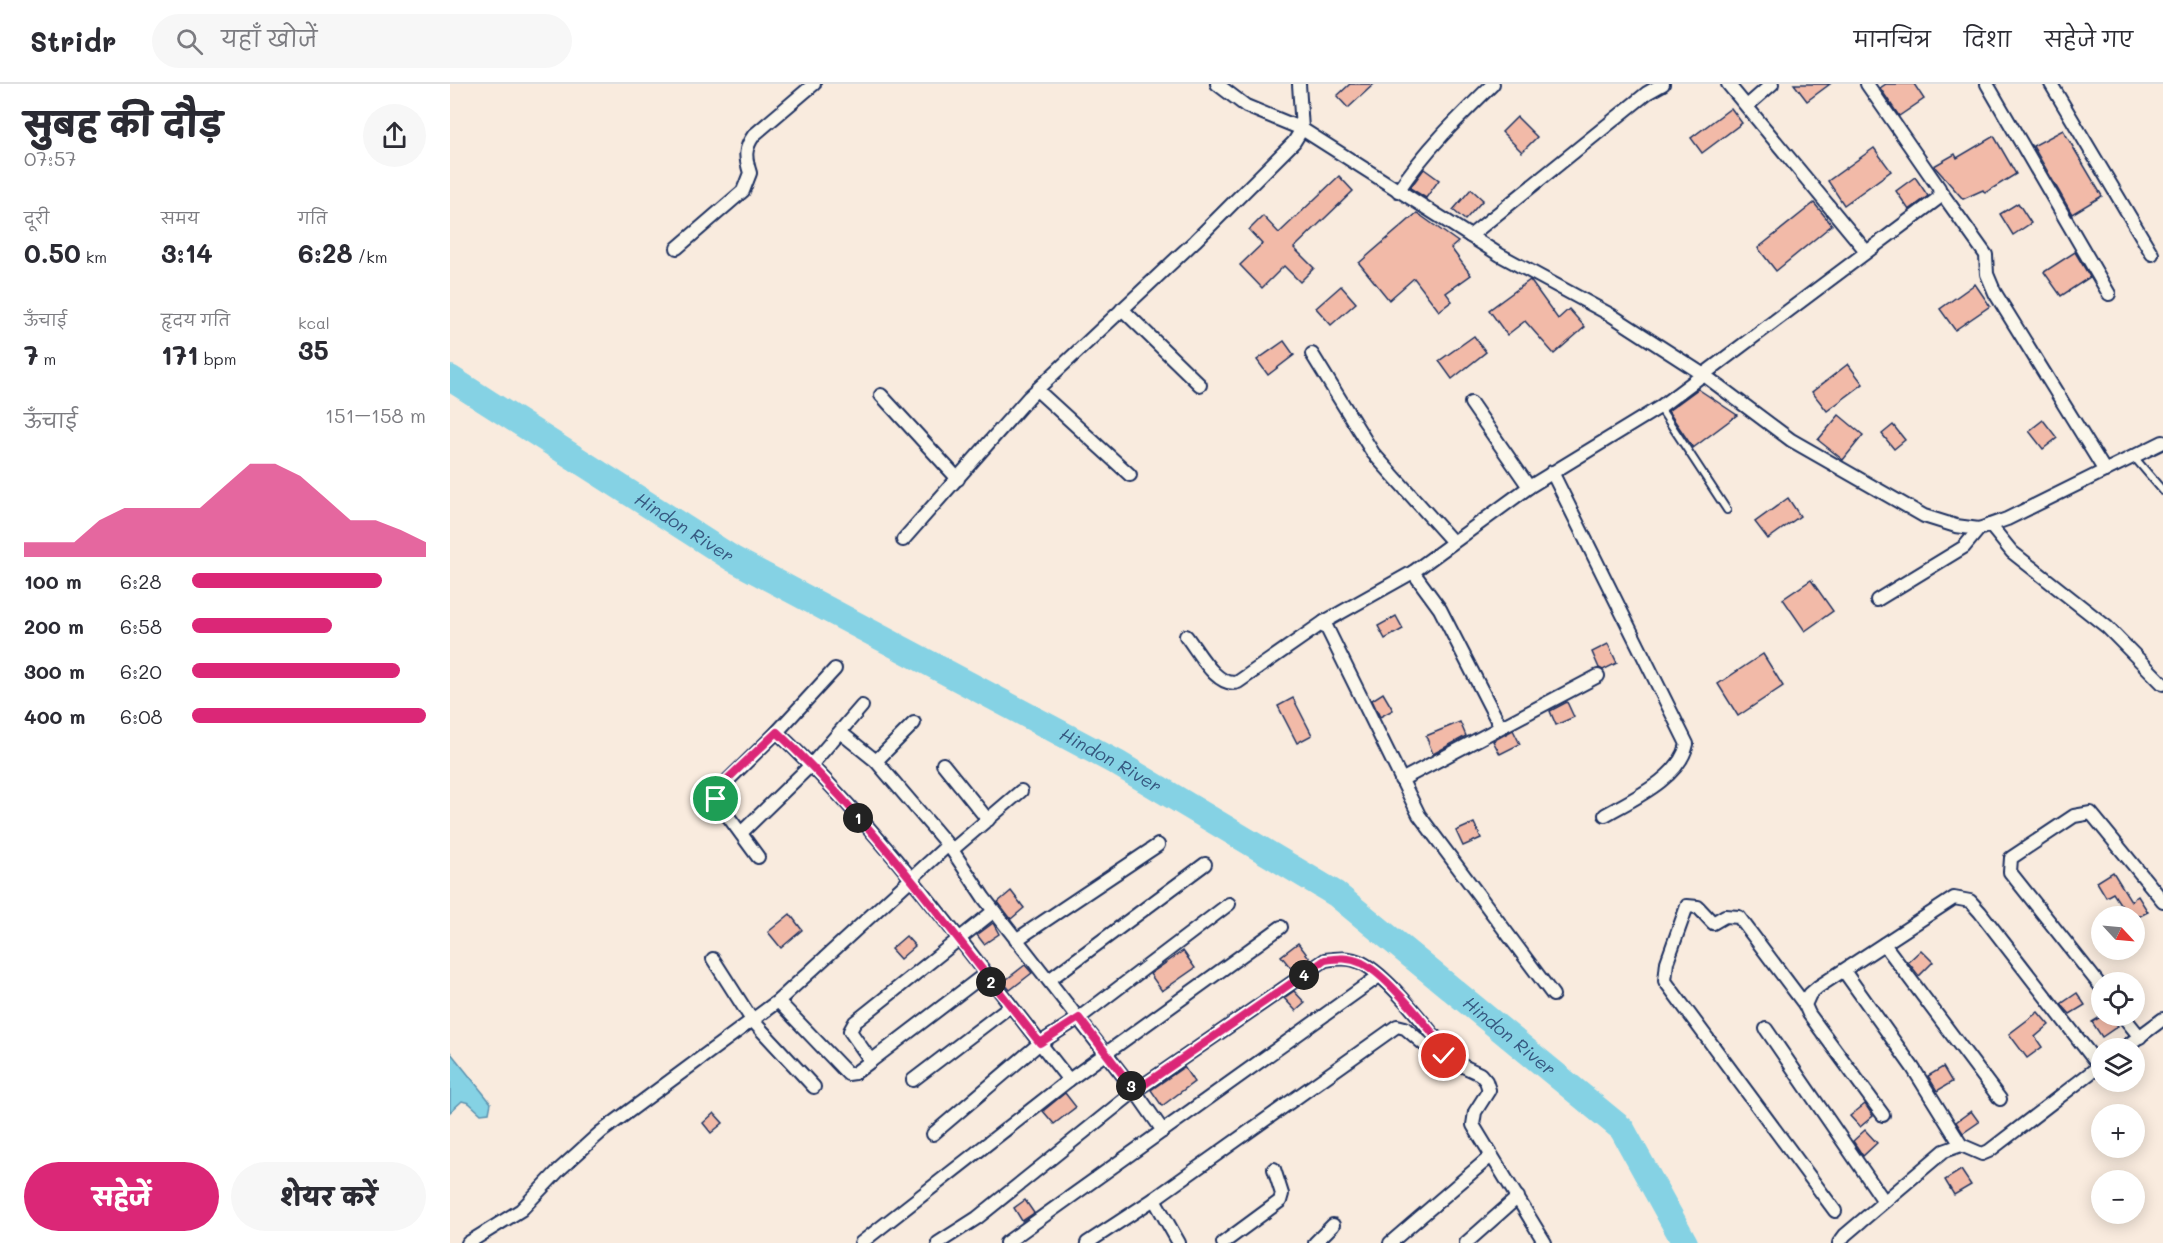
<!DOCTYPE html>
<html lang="hi">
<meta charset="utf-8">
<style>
:root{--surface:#fff;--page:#f7f7f7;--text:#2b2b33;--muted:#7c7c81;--line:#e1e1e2;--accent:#db2777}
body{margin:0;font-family:Mali,"Playpen Sans Deva",sans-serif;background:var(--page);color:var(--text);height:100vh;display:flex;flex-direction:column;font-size:22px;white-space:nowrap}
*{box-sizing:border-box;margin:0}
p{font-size:20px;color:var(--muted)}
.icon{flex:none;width:33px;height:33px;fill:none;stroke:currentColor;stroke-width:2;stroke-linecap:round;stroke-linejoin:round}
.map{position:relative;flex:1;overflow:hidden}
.sheet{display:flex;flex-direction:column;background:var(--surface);width:450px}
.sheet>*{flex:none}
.needle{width:39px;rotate:116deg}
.fabs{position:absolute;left:1641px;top:822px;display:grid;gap:12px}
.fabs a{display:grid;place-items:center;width:54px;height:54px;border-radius:50%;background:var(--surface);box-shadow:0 3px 15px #0003;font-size:30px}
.pin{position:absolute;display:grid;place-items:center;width:51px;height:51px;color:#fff;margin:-26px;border:3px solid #fff;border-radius:50%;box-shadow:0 2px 6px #0007}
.km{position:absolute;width:30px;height:30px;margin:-15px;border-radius:50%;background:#222;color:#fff;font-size:16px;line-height:30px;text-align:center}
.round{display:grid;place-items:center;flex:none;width:63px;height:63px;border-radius:32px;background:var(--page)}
.summary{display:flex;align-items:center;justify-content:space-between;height:102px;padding:0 24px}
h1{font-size:33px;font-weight:800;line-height:45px}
.stats{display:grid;grid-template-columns:repeat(3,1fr);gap:9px;height:102px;padding:6px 24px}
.stats div{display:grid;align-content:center}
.stats b{font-size:26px;font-weight:800}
.stats small{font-size:16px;font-weight:400}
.stats p{font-size:16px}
.chart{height:168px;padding:12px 24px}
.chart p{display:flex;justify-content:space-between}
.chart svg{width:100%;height:108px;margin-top:6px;fill:var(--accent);opacity:.7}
.cta{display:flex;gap:12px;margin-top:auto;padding:12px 24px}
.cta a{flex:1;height:69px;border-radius:36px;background:var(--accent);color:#fff;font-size:24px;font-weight:800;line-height:69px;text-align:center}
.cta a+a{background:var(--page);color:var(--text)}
ul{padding:0 24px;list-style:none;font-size:20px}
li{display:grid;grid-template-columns:96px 72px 1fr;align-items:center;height:45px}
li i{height:15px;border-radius:8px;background:var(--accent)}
header{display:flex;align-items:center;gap:36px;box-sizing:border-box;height:84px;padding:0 30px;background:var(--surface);border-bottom:2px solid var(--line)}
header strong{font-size:28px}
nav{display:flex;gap:33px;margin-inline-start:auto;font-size:21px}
.search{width:420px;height:54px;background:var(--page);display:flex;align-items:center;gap:15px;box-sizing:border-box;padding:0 21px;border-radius:33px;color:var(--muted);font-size:22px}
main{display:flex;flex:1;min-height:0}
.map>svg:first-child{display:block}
.water{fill:#85d2e4;stroke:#5b91ae;stroke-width:1.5}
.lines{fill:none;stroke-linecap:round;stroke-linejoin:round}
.river{stroke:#85d2e4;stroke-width:26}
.building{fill:#f2baa8;stroke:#1b2f5e;stroke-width:1.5}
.service-casing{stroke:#1b2f5e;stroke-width:10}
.minor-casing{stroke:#1b2f5e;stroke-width:16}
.service{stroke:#fbf7ec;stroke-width:6}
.minor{stroke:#fbf7ec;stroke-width:12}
.route-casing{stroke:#fff;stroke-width:12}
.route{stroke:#db2777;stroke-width:8}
.labels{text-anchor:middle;stroke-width:6;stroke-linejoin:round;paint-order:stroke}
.water-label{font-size:18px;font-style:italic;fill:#365880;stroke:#fbf7ec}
</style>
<header>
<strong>Stridr</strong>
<div class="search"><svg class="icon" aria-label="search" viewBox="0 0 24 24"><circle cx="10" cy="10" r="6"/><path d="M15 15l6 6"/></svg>यहाँ खोजें</div>
<nav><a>मानचित्र</a><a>दिशा</a><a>सहेजे गए</a></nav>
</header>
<main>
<section class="sheet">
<div class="summary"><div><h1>सुबह की दौड़</h1><p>07:57</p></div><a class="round"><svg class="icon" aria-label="share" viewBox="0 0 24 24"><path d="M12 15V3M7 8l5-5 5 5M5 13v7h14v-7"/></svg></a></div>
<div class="stats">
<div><p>दूरी</p><b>0.50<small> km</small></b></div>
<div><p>समय</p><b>3:14</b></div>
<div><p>गति</p><b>6:28<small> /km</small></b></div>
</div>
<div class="stats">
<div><p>ऊँचाई</p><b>7<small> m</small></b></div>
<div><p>हृदय गति</p><b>171<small> bpm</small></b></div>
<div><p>kcal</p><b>35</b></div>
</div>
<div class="chart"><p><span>ऊँचाई</span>151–158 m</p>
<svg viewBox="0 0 160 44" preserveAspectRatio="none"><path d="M0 44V38L10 38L20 38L30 29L40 24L50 24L60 24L70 24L80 15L90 6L100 6L110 11L120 20L130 29L140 29L150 33L160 38V44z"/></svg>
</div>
<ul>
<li><b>100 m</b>6:28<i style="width:81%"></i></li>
<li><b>200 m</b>6:58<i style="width:60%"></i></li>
<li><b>300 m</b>6:20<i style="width:89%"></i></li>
<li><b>400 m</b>6:08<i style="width:100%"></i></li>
</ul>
<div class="cta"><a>सहेजें</a><a>शेयर करें</a></div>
</section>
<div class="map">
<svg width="1713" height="1159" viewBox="0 0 1713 1159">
<rect width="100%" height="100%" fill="#f9ebde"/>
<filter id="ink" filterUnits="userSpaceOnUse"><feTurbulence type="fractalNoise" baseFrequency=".0167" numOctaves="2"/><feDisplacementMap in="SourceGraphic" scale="12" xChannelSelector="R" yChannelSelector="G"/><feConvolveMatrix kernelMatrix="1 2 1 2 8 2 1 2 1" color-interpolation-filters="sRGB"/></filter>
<g filter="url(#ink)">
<path class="water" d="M 0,968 L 41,1019 L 39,1029 L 31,1030 L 19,1019 L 12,1017 L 0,1028 Z"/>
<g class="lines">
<path class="river" id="s1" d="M 0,294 L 283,475 L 667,679 L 886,810 L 1172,1045 L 1235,1159"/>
</g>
<g class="building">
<path d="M 900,0 L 924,0 L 898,24 L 887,12 Z"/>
<path d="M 1344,0 L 1380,0 L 1357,17 Z"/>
<path d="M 1436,0 L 1464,0 L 1474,15 L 1449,32 L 1430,4 Z"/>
<path d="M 1281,24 L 1292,39 L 1252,69 L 1241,54 Z"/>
<path d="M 1067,33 L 1087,53 L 1072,68 L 1052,48 Z"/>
<path d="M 1613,46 L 1652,112 L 1622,130 L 1583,62 Z"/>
<path d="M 1544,52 L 1566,90 L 1535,109 L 1533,106 L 1513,115 L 1484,82 L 1505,70 L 1507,74 Z"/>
<path d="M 1424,64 L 1441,87 L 1394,121 L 1378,97 Z"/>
<path d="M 974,85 L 989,96 L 976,114 L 960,104 Z"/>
<path d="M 889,92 L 903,107 L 844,164 L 864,184 L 850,198 L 834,182 L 812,204 L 790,181 L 812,160 L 799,146 L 813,132 L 829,149 Z"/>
<path d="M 1465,93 L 1478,112 L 1459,126 L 1446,107 Z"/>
<path d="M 1021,105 L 1033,116 L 1015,136 L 1003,126 Z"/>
<path d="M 1364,119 L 1382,141 L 1326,187 L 1308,164 Z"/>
<path d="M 1568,119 L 1581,139 L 1563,151 L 1550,130 Z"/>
<path d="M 967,129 L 1008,158 L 1001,164 L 1021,191 L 996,209 L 1002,217 L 989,227 L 964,194 L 939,216 L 909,179 Z"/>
<path d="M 1625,168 L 1640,193 L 1611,212 L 1594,188 Z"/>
<path d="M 1080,196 L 1108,235 L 1119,225 L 1135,243 L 1104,270 L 1075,237 L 1057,251 L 1039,226 Z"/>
<path d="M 1525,200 L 1540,222 L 1505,246 L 1490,225 Z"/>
<path d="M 891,202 L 906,219 L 881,241 L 866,224 Z"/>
<path d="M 1024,252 L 1036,268 L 1002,295 L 989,277 Z"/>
<path d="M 834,257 L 844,271 L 818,291 L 807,276 Z"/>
<path d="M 1398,280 L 1413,300 L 1377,327 L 1362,308 Z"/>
<path d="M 1248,305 L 1287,331 L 1243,364 L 1218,327 Z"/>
<path d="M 1389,331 L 1413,351 L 1393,376 L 1368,356 Z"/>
<path d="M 1593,336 L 1607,354 L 1593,365 L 1579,347 Z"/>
<path d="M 1443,341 L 1455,356 L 1444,365 L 1432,350 Z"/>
<path d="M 1338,414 L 1350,432 L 1318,455 L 1305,438 Z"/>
<path d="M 1361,496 L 1383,527 L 1355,547 L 1333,515 Z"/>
<path d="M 946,532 L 953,545 L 935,555 L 928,542 Z"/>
<path d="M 1158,560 L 1167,579 L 1153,586 L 1149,584 L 1142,568 Z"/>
<path d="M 1313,570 L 1333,602 L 1288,632 L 1268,600 Z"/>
<path d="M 933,609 L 943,626 L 930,633 L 922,616 Z"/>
<path d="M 843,614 L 862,651 L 847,659 L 828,622 Z"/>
<path d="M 1117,618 L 1124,633 L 1106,641 L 1100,627 Z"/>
<path d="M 1010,638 L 1016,652 L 983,670 L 976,652 Z"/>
<path d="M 1063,646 L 1070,660 L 1050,670 L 1043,657 Z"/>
<path d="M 1024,739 L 1031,754 L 1013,762 L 1006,747 Z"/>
<path d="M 1663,788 L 1681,817 L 1688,812 L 1698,828 L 1690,832 L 1678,832 L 1663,809 L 1656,813 L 1647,798 Z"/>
<path d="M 561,807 L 574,824 L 561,835 L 548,818 Z"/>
<path d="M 340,830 L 352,846 L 331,864 L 318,848 Z"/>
<path d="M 543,839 L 549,850 L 534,860 L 527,851 Z"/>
<path d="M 456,852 L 465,862 L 450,875 L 441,865 Z"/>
<path d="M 848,859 L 861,876 L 844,888 L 831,872 Z"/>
<path d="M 1471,866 L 1483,878 L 1469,892 L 1458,878 Z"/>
<path d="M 733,867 L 745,884 L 712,907 L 700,890 Z"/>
<path d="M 575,881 L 582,889 L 560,906 L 553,898 Z"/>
<path d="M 844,907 L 855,919 L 846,927 L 834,914 Z"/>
<path d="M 1627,909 L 1635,921 L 1620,930 L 1611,920 Z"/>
<path d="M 1588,928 L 1599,941 L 1585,953 L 1592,963 L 1577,974 L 1559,950 Z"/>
<path d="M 1652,932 L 1661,932 L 1668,942 L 1652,953 L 1642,938 Z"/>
<path d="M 734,983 L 744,998 L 712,1022 L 701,1006 Z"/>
<path d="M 1493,983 L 1502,998 L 1487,1007 L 1478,992 Z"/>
<path d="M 615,1009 L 626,1023 L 604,1040 L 593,1027 Z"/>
<path d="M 1415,1020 L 1423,1032 L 1410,1043 L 1400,1032 Z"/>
<path d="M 1521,1027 L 1529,1038 L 1513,1049 L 1506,1038 Z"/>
<path d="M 264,1029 L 273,1039 L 261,1049 L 253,1039 Z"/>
<path d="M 1415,1046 L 1427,1059 L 1413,1072 L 1403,1057 Z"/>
<path d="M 1511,1086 L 1521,1101 L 1504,1111 L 1495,1096 Z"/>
<path d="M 575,1116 L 584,1129 L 572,1137 L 564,1124 Z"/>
</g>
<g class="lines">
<g class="service-casing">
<g id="service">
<path d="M 1210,324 L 1277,426"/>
<path d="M 1684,373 L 1713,407"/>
</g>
</g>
<g class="minor-casing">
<g id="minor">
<path d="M 767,0 L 796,22 L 852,45 L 1050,171 L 1161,231 L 1254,291 L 1341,356 L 1474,432 L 1506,442 L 1529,445 L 1557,435 L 1713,358"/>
<path d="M 1278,0 L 1416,167"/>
<path d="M 1537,0 L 1659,210"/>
<path d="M 1601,0 L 1702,170"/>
<path d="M 1297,22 L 1322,0"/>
<path d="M 948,107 C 975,66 1008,34 1043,0"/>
<path d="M 1491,108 L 1536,171 L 1537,190 L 1545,209 L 1655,387"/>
<path d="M 1020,152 L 1197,9 L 1213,0"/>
<path d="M 227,164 L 293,107 L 300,89 C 295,73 294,65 304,51 L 364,0"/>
<path d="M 672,225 L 750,301"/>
<path d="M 862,270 L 923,369 L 1002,457"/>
<path d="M 587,306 L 680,391"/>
<path d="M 431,311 L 508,395"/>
<path d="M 1021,319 L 1079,403"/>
<path d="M 1102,388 L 1237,660 C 1230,694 1183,715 1155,731"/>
<path d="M 1540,441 L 1562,468 L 1657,543 L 1713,600"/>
<path d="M 453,456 L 579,313 L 745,157 L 844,58 L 852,45 L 849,0"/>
<path d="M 963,488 L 990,525 L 1050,642"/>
<path d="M 1427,516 L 1514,463 L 1529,445"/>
<path d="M 874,538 L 969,731 L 1103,911"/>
<path d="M 736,552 C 748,567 767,605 788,598 L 874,538 L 963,488 L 1079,403 L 1210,323 L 1490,113 L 1489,104 L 1417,0"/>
<path d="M 327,648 C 437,751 525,878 619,996"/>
<path d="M 390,648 L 426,677 L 502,766 L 534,814 L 685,1007 L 713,1047"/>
<path d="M 426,677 L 464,639"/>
<path d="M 493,680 L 538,736"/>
<path d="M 951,696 L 1148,592"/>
<path d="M 291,749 L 362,680 L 412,622"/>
<path d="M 502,766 L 571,707"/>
<path d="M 308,773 L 267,717 L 266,708 L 327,648 L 385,585"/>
<path d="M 566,856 L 708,761"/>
<path d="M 1434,860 L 1550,1015"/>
<path d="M 263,875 L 302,936 L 364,1003"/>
<path d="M 1394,887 L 1463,984 L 1511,1061"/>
<path d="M 535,890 L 421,977 L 400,947 L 405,938 L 544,827"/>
<path d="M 599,896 L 755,780"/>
<path d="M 1652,904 L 1560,788 L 1561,774 L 1624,732 L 1641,729 L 1713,817"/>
<path d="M 328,917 L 398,990 L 405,989 L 421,977"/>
<path d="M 1355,921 L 1289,833 L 1275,832 L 1263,839 L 1248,823 L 1237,822 L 1217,878 L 1215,897 L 1385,1127"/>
<path d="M 1673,932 L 1690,953"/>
<path d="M 1316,945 L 1434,1117"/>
<path d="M 1674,964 L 1713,935"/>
<path d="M 463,996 L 560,922"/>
<path d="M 1433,1031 L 1359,930 L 1355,921 L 1360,910 L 1368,903 L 1504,814 L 1520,817 L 1530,828 L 1649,982"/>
<path d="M 483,1050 L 590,959 L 629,934 L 779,820"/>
<path d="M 704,1115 L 729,1159"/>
<path d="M 18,1159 L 71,1126 L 109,1086 L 151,1048 L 328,917 L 498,761"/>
<path d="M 411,1159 L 619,996 L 831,843"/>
<path d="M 488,1159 L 527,1134 L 685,1007 L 875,876 C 888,874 900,873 912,879 C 940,893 982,950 1003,975"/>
<path d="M 556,1159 L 929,892"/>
<path d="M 637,1159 L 704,1115 L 947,942 L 955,944 L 983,968 L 1030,990 L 1036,997 L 1039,1006 L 1025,1028 L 1023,1041 L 1095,1159"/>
<path d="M 773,1159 L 830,1117 L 832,1110 L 824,1085"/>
<path d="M 865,1159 L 883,1141"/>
<path d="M 940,1159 L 1041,1072"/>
<path d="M 1016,1159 L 1068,1113"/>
<path d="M 1389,1159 L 1395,1151 L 1494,1067 L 1511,1061 L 1532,1070 L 1539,1067 L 1652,980"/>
</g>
</g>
<use href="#service" class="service"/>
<use href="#minor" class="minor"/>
</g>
</g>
<g class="lines" filter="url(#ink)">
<g class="route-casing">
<path id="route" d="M 266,715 L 268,704 L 327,648 C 426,741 506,854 590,959 L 629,934 L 685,1007 L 875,876 C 888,874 899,873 912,879 C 940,893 984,951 1005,977 L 994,972"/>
</g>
<use href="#route" class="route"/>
</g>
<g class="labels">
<g class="water-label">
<text dy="6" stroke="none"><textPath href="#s1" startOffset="278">Hindon River</textPath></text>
<text dy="6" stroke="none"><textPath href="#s1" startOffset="764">Hindon River</textPath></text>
<text dy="6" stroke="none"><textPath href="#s1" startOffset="1250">Hindon River</textPath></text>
</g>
</g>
</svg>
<div class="fabs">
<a><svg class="needle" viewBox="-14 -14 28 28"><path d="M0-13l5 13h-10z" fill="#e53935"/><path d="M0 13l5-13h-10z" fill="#7c7c81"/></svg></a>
<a><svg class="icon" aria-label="locate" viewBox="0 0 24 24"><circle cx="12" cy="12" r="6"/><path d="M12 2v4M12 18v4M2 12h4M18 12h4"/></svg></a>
<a><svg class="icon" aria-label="layers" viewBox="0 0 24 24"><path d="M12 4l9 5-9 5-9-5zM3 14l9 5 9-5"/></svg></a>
<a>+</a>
<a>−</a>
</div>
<div class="pin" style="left:266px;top:715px;background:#1e9e55"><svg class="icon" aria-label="arrive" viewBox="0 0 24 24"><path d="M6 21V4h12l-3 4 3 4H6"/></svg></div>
<div class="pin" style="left:994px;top:972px;background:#d93025"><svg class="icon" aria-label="check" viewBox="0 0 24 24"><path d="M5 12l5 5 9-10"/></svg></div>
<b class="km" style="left:408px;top:734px">1</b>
<b class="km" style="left:541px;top:898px">2</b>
<b class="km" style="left:681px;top:1002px">3</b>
<b class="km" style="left:854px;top:891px">4</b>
</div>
</main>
